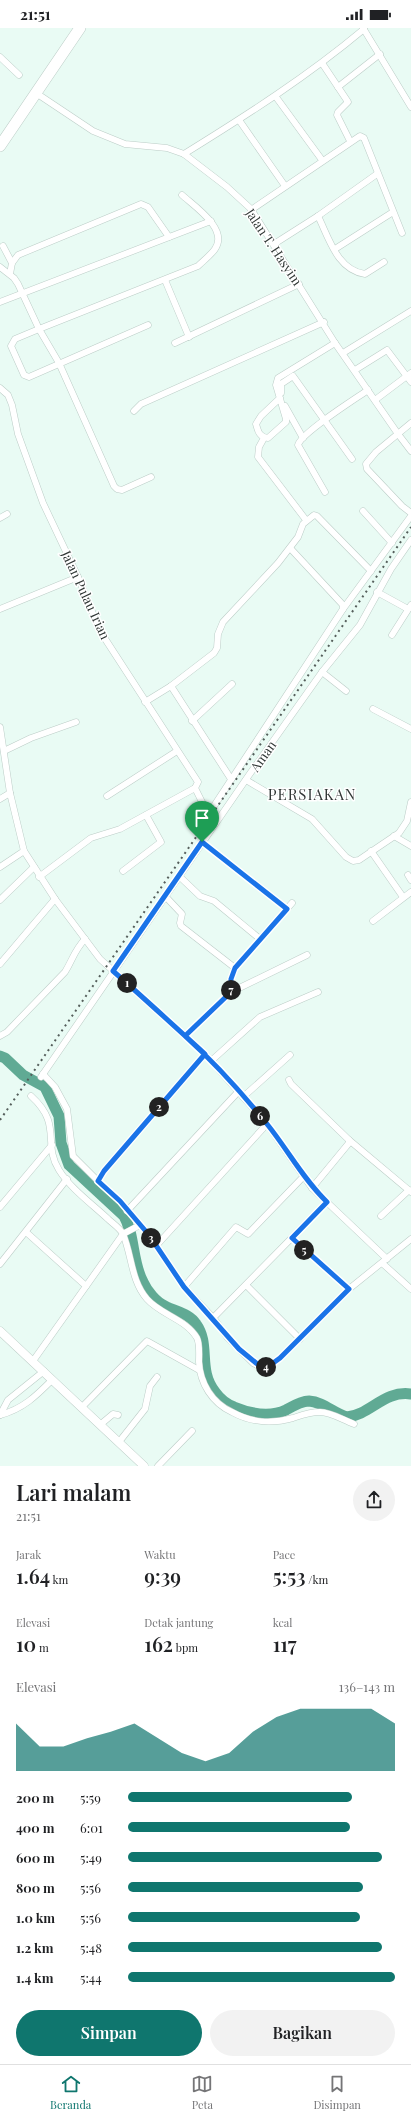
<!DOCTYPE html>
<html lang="id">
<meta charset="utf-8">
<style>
:root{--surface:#fff;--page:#f2f2f2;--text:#202124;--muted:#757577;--line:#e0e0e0;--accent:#0f766e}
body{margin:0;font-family:"Playfair Display",serif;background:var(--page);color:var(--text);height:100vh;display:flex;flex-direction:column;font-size:15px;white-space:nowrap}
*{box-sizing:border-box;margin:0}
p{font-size:13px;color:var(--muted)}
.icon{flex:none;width:22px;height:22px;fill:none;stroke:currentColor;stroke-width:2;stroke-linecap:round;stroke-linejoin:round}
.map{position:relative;height:1438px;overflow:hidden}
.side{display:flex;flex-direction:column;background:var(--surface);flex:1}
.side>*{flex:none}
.pin{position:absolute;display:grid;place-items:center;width:34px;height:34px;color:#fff;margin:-41px -17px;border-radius:50% 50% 50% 0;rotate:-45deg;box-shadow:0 0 4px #0007}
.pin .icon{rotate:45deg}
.km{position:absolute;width:20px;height:20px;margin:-10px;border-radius:50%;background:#222;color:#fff;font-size:11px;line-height:20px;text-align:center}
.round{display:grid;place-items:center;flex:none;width:42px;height:42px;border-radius:21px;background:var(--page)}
.summary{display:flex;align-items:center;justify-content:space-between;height:68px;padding:0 16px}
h1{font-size:22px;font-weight:600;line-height:30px}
.stats{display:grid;grid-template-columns:repeat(3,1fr);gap:6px;height:68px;padding:4px 16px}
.stats div{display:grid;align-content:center}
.stats b{font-size:20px;font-weight:600}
.stats small{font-size:11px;font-weight:400}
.stats p{font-size:11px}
.chart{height:112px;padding:8px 16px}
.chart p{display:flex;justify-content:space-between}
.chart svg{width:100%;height:72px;margin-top:4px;fill:var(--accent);opacity:.7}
.button{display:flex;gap:8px;margin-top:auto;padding:8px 16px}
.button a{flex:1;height:46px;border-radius:24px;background:var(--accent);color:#fff;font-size:16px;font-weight:600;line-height:46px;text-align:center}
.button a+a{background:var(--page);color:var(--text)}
ul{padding:0 16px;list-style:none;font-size:13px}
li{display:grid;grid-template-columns:64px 48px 1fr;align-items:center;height:30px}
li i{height:10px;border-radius:5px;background:var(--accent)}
.status{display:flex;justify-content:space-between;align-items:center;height:28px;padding:0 20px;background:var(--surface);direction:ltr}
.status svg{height:11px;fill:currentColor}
.dock{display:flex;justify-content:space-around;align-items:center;height:56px;border-top:1px solid var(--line);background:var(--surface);font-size:11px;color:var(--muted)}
.dock a{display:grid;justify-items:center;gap:2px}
.dock .selected{color:var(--accent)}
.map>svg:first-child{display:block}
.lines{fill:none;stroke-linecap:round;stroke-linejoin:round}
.river{stroke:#60aa94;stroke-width:11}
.minor-casing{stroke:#bccdc7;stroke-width:7}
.tertiary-casing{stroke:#bccdc7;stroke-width:9}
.trunk-casing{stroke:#bccdc7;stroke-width:12}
.minor{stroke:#fff;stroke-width:6}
.tertiary{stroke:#fff;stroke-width:8}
.trunk{stroke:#fff;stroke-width:11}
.rail{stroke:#555e5b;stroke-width:2;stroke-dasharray:2 4;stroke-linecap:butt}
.route-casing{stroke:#fff;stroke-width:8}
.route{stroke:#1a73e8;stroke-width:5}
.labels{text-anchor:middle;stroke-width:3;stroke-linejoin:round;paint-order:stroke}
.street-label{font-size:13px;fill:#303735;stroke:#fff}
.quarter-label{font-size:15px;letter-spacing:1px;fill:#303735;stroke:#fff}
</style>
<div class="status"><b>21:51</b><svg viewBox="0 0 49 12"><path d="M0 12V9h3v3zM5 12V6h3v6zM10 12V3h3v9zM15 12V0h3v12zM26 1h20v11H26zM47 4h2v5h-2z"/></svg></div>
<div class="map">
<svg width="411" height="1438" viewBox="0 0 411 1438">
<rect width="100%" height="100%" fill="#e9fbf4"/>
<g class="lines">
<path class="river" d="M 0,1028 L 5,1030 L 23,1047 L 45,1059 L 59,1088 L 61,1115 L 69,1137 L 124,1188 C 135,1207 132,1234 143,1254 C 147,1263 156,1274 165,1278 C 176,1284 189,1285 196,1296 C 211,1317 197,1341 215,1364 C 220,1371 226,1376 234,1379 C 251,1386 269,1390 286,1382 C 293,1378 301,1373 309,1373 C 324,1374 333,1385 347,1389 C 370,1387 384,1362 411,1366"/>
<g class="minor-casing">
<g id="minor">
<path d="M 363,0 L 411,79"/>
<path d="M 0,29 L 19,47"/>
<path d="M 322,35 L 338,59"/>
<path d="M 36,65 L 93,103 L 125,116 L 167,120 L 184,126 L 227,159 L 251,181 L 335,315 L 398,406 L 411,423"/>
<path d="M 276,69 L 322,132"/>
<path d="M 239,92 L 285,158"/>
<path d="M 350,113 L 337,87 L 338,84 L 348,74 L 338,59 L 380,26"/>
<path d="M 184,126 C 247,87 308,48 364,1"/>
<path d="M 251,182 L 360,108 L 364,110 L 402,205"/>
<path d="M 318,188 C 329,210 337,242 365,246 L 384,234"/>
<path d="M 274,216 L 318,188 L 377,146"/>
<path d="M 3,218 L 12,235"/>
<path d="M 335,221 L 393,184"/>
<path d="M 0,239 L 14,250 L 18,256 L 39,301 L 59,335 L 114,458 L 117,461 L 122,462 L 151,449"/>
<path d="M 10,246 L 12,235 L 18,227 L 141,176 L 148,179 L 169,209"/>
<path d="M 165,252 L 189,309"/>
<path d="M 0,274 L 211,193"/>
<path d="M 148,297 L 29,349 L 24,347 L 11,318 L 15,311 L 39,301 L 198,238 C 203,233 211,227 215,221 C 229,201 194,178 182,167"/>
<path d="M 175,315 L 299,256"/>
<path d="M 343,325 L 411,283"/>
<path d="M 355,342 L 387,322 L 411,354"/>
<path d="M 0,360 L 8,367 L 12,377 L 18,406 L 43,475 L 78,549 L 100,603 L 198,754 L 195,760 L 120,801 L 91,810 L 39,849"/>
<path d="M 281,365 L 281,356 L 293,348 L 352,431"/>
<path d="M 280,370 L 261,388 L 256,396 C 258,403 259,409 268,410 L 286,394 L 286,391 L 276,357 L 278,350 L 335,315"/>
<path d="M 375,372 L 411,345"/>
<path d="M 285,378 L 303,410"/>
<path d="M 134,383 L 141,376 L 324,294"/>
<path d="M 411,395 L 376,424 L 366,436 L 367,441 L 402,478 L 411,485"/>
<path d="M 264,410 L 259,419 L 258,429 L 306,492"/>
<path d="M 325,464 L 298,417 C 301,405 355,371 368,362"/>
<path d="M 363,483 L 392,515"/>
<path d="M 0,490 L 7,486"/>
<path d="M 377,564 L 408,581"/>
<path d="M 0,581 L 78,549"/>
<path d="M 343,581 L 411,488"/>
<path d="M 392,607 L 411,577"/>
<path d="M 322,644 L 346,663"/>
<path d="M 171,658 L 231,751"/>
<path d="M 145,674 L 171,658 L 214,625 L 217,620 L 218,606 L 223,594 L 278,535 L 298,509 L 303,496 L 314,487 L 317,488 L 371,543"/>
<path d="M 373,681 L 411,701"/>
<path d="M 192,693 L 232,656"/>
<path d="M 0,699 L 10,765 L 24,823 L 55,871 L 100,931 L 205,1026 L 267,1096 L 312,1160 L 387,1231"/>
<path d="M 4,723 L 31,710 L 76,694"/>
<path d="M 246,752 L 312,791 L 346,829 L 353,833 L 359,832 L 399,805 L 407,793 L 411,774"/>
<path d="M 195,760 L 204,778 L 206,780 L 214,778 L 343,581 L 343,577 L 290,520"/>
<path d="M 107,768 L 177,723"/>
<path d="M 0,771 L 10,765"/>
<path d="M 394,808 L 411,818"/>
<path d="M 202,814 L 287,881"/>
<path d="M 371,823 L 403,869"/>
<path d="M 0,839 L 24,823"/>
<path d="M 123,843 L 161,814 L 146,787"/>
<path d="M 408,847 L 411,852"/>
<path d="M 179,848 L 200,868 L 214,873 L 260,911"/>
<path d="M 165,868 L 182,886 L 180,895 L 181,898 L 235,940"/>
<path d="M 0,872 L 34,839"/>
<path d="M 373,893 L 411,864"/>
<path d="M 0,936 L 55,871"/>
<path d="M 231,964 L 231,951 L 235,940 L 292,875"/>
<path d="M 0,1008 L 7,1004 L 65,944 C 73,931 74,923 85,911"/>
<path d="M 185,1008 L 231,964 L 307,927"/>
<path d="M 205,1026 L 104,1143 L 98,1153 L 120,1173 L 149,1207 L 184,1259 L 215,1292 L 227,1309 L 253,1335 L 261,1339 L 269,1338 L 280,1330 L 349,1261 L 411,1211"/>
<path d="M 211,1033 L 260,989 L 318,964"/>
<path d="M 43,1046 L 55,1059 L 67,1081 L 73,1128 L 98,1153"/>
<path d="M 41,1049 L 249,747 L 322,644 L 360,597 L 391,541 L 411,512"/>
<path d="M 289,1052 L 291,1056 L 349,1112 L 349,1115 L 312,1160"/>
<path d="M 31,1068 C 63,1097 42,1115 59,1142 C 70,1160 92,1176 108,1191 C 112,1195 120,1200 123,1206 C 132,1227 131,1253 147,1271 C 161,1287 186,1291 197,1310 C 200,1316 199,1326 199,1334 C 200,1355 212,1375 232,1384 C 252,1395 271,1396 293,1390 C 302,1387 310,1384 320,1384 C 331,1384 343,1392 354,1396"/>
<path d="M 243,1069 L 290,1027"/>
<path d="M 349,1112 L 411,1164"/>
<path d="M 0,1179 L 52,1117"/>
<path d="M 127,1183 L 238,1064"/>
<path d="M 381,1188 L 409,1162"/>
<path d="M 26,1204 L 86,1258"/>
<path d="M 292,1210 L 349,1261"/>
<path d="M 156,1218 L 267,1096"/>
<path d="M 382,1235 L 411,1261"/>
<path d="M 0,1236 L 67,1151"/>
<path d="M 246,1257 L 300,1311"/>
<path d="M 184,1259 L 236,1199 L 248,1206 L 304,1148"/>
<path d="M 213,1290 L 327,1174"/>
<path d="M 33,1333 L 123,1206 L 140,1197"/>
<path d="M 82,1379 L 147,1313 L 199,1342"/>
<path d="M 0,1387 C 23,1381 36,1368 52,1352"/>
<path d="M 0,1387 L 8,1372 L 44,1343"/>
<path d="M 101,1396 L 113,1386 L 118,1387"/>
<path d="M 119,1414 L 145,1381 L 150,1358 L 157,1349"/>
<path d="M 158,1438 L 192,1403"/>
</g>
</g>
<g class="tertiary-casing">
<path id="tertiary" d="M 0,1303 L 144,1438"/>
</g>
<g class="trunk-casing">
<path id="trunk" d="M 0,118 L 80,0"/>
</g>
<use href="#minor" class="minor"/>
<use href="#tertiary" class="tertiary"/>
<use href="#trunk" class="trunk"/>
<path class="rail" d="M 0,1092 L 411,499"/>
</g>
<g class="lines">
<g class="route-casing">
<path id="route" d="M 202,814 L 113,943 C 144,970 174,998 205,1026 L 104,1143 L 98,1153 L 120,1173 L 149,1207 L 184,1259 L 239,1321 L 261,1339 L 269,1338 L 280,1330 L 349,1261 L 292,1210 L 327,1174 C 303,1151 288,1122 267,1096 C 242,1065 215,1035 185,1008 L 231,964 L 231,951 L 235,940 L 287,881 L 202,814"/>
</g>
<use href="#route" class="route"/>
</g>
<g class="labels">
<g class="street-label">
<text transform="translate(274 219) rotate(56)" y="5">Jalan T. Hasyim</text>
<text transform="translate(86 567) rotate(65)" y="5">Jalan Pulau Irian</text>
<text transform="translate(263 728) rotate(-55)" y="5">Aman</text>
</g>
<g class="quarter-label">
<text x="312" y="772">PERSIAKAN</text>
</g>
</g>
</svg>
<div class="pin" style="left:202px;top:814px;background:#1e9e55"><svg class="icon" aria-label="arrive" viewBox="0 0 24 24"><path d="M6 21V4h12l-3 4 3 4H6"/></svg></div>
<b class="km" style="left:127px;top:955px">1</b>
<b class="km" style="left:159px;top:1079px">2</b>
<b class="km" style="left:151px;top:1210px">3</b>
<b class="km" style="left:266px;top:1339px">4</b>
<b class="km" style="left:304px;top:1222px">5</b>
<b class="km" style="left:260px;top:1088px">6</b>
<b class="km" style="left:231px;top:962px">7</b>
</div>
<section class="side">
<div class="summary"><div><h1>Lari malam</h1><p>21:51</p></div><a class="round"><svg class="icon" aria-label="share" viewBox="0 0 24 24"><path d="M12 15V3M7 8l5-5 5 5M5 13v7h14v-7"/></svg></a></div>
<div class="stats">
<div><p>Jarak</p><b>1.64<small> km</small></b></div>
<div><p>Waktu</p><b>9:39</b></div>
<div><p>Pace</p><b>5:53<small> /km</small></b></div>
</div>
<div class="stats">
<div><p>Elevasi</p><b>10<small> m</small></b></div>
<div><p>Detak jantung</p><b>162<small> bpm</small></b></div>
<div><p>kcal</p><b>117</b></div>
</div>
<div class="chart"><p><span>Elevasi</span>136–143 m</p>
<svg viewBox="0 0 160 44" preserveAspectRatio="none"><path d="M0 44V15L10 29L20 29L30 24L40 20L50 15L60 24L70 33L80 38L90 33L100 20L110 11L120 6L130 6L140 6L150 6L160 15V44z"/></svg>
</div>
<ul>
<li><b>200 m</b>5:59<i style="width:84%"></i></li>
<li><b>400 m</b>6:01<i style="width:83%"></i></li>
<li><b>600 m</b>5:49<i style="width:95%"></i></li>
<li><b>800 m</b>5:56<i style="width:88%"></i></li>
<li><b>1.0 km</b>5:56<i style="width:87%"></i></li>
<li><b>1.2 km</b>5:48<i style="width:95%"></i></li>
<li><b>1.4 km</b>5:44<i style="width:100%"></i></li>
</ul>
<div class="button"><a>Simpan</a><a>Bagikan</a></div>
</section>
<nav class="dock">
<a class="selected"><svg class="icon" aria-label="home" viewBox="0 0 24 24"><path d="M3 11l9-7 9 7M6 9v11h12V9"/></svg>Beranda</a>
<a><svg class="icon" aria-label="map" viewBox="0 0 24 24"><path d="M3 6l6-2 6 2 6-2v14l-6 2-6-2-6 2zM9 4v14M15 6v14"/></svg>Peta</a>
<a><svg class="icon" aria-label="saved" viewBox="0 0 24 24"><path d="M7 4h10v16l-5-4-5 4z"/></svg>Disimpan</a>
</nav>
